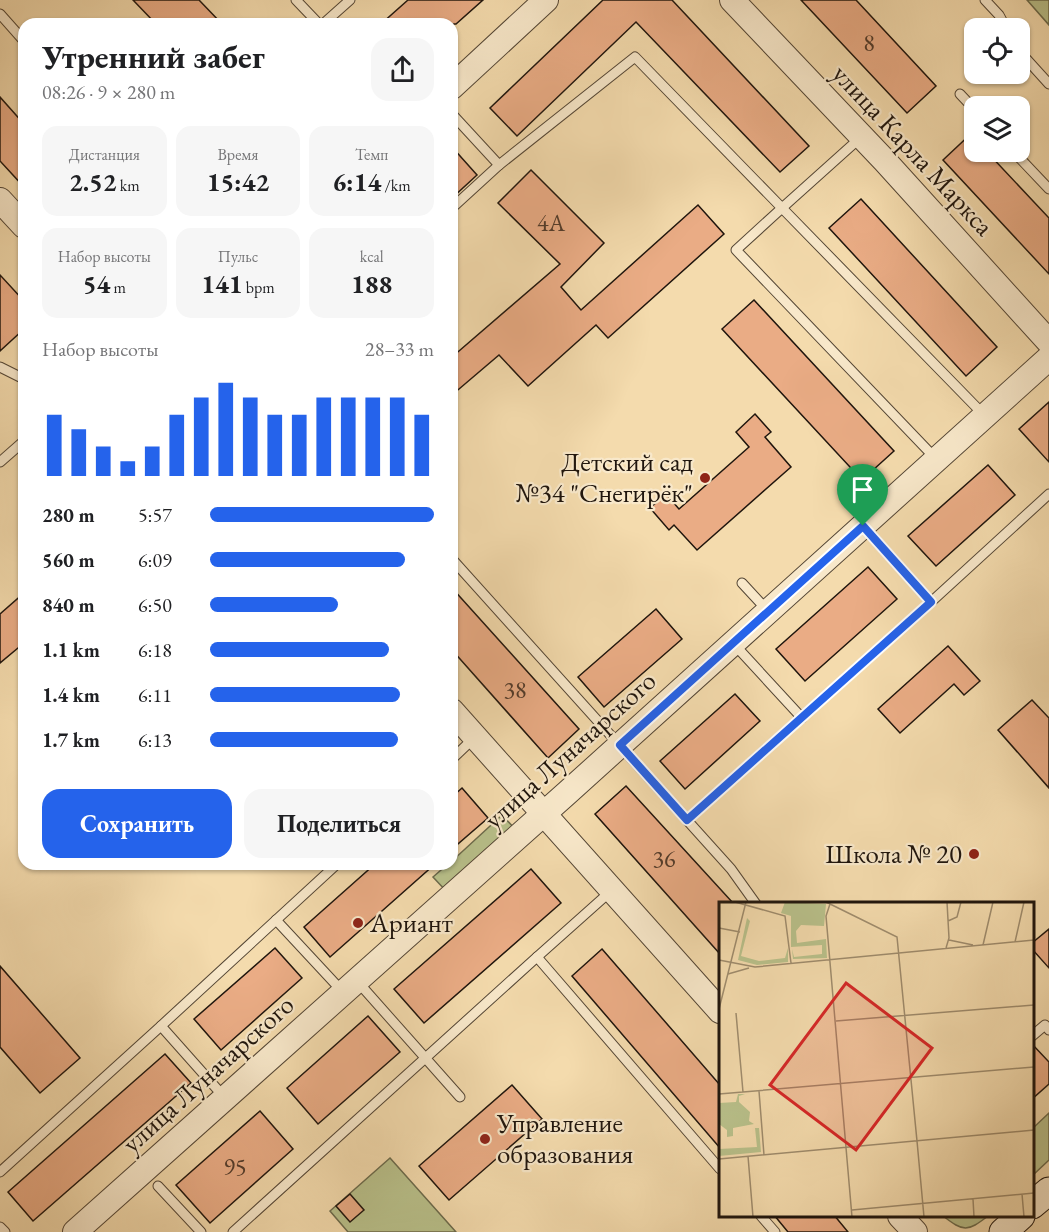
<!DOCTYPE html>
<html lang="ru">
<meta charset="utf-8">
<style>
:root{--surface:#fff;--page:#f6f6f6;--text:#202124;--muted:#757577;--accent:#2563eb}
body{margin:0;font-family:"EB Garamond",serif;background:var(--page);color:var(--text);height:100vh;display:flex;flex-direction:column;font-size:22px;white-space:nowrap}
*{box-sizing:border-box;margin:0}
p{font-size:20px;color:var(--muted)}
.icon{flex:none;width:33px;height:33px;fill:none;stroke:currentColor;stroke-width:2;stroke-linecap:round;stroke-linejoin:round}
.map{position:relative;flex:1;overflow:hidden}
.panel{position:absolute;left:18px;top:18px;width:440px;height:852px;display:flex;flex-direction:column;background:var(--surface);border-radius:18px;box-shadow:0 2px 4px #0004}
.panel>*{flex:none}
.tools{position:absolute;left:964px;top:18px;display:grid;gap:12px}
.tools a{display:grid;place-items:center;width:66px;height:66px;border-radius:12px;background:var(--surface);box-shadow:0 2px 4px #0004;font-size:30px}
.pin{position:absolute;display:grid;place-items:center;width:51px;height:51px;color:#fff;margin:-62px -26px;border-radius:50% 50% 50% 0;rotate:-45deg;box-shadow:0 0 6px #0007}
.pin .icon{rotate:45deg}
.round{display:grid;place-items:center;flex:none;width:63px;height:63px;border-radius:18px;background:var(--page)}
.summary{display:flex;align-items:center;justify-content:space-between;height:102px;padding:0 24px}
h1{font-size:33px;font-weight:700;line-height:45px}
.metrics{display:grid;grid-template-columns:repeat(3,1fr);gap:9px;height:102px;padding:6px 24px}
.metrics div{display:grid;align-content:center;border-radius:15px;background:var(--page);text-align:center}
.metrics b{font-size:26px;font-weight:700}
.metrics small{font-size:16px;font-weight:400}
.metrics p{font-size:16px}
.chart{height:168px;padding:12px 24px}
.chart p{display:flex;justify-content:space-between}
.chart svg{width:100%;height:108px;margin-top:6px;stroke:var(--accent);stroke-width:6}
.primary-button{display:flex;gap:12px;margin-top:auto;padding:12px 24px}
.primary-button a{flex:1;height:69px;border-radius:18px;background:var(--accent);color:#fff;font-size:24px;font-weight:700;line-height:69px;text-align:center}
.primary-button a+a{background:var(--page);color:var(--text)}
ul{padding:0 24px;list-style:none;font-size:20px}
li{display:grid;grid-template-columns:96px 72px 1fr;align-items:center;height:45px}
li i{height:15px;border-radius:8px;background:var(--accent)}
.map>svg:first-child{display:block}
.green{fill:#b9c18b;stroke:#6c6b4c;stroke-width:1.5}
.building{fill:#eaac85;stroke:#1f150d;stroke-width:1.5}
.lines{fill:none;stroke-linecap:round;stroke-linejoin:round}
.service-casing{stroke:#544635;stroke-width:11}
.tertiary-casing{stroke:#544635;stroke-width:26}
.secondary-casing{stroke:#1f150d;stroke-width:29}
.service{stroke:#f8e8ca;stroke-width:9}
.tertiary{stroke:#f8e8ca;stroke-width:24}
.secondary{stroke:#f8e8ca;stroke-width:27}
.route-casing{stroke:#fff;stroke-width:12}
.route{stroke:#2563eb;stroke-width:8}
.poi-dot{fill:#8f2418;stroke:#f8e8ca;stroke-width:2}
.labels{text-anchor:middle;stroke-width:4.5;stroke-linejoin:round;paint-order:stroke}
.number-label{font-size:24px;fill:#523b2b}
.street-label{font-size:27px;fill:#1f150d;stroke:#f8e8ca}
.poi-label{font-size:27px;fill:#1f150d;stroke:#f8e8ca;text-anchor:end}
.inset-road{fill:none;stroke:#9f8c6d;stroke-width:1.5}
.view{fill:#d62828;fill-opacity:0.15;stroke:#d62828;stroke-width:3}
.inset-edge{fill:none;stroke:#1f150d;stroke-width:3}
</style>
<div class="map">
<svg width="1049" height="1232" viewBox="0 0 1049 1232">
<rect width="100%" height="100%" fill="#f4dbad"/>
<filter id="stains"><feTurbulence type="fractalNoise" baseFrequency=".00333" numOctaves="4"/><feColorMatrix values="0 0 0 0 .2 0 0 0 0 .09 0 0 0 0 .02 0 0 0 .5 -.17"/></filter>
<radialGradient id="worn" r=".72"><stop offset=".6" stop-color="#630" stop-opacity="0"/><stop offset="1" stop-color="#630" stop-opacity=".3"/></radialGradient>
<g class="green">
<path d="M 1027,0 L 1049,0 L 1049,25 Z"/>
<path d="M 502,815 L 516,830 L 447,892 L 433,877 L 448,864 L 452,864 L 452,861 Z"/>
<path d="M 1049,1113 L 1049,1160 L 1033,1175 L 1033,1128 Z"/>
<path d="M 390,1158 L 456,1232 L 348,1232 L 330,1211 Z"/>
<path d="M 943,1216 L 988,1216 C 967,1232 964,1232 943,1216 Z"/>
</g>
<g class="building">
<path d="M 133,0 L 199,0 L 222,24 L 156,24 Z"/>
<path d="M 408,0 L 483,0 L 456,24 L 381,24 Z"/>
<path d="M 603,0 L 672,0 L 809,146 L 780,172 L 636,22 L 517,136 L 490,108 Z"/>
<path d="M 801,0 L 856,0 L 936,86 L 907,113 Z"/>
<path d="M 0,97 L 24,124 L 24,187 L 0,161 Z"/>
<path d="M 975,130 L 975,152 L 987,152 L 1049,218 L 1049,274 L 943,160 Z"/>
<path d="M 452,147 L 477,175 L 452,198 Z"/>
<path d="M 531,170 L 604,243 L 561,287 L 581,310 L 698,205 L 724,234 L 608,338 L 596,325 L 528,386 L 499,355 L 452,395 L 452,357 L 560,264 L 498,203 Z"/>
<path d="M 861,199 L 997,347 L 966,376 L 829,228 Z"/>
<path d="M 0,275 L 24,301 L 24,329 L 0,351 Z"/>
<path d="M 754,300 L 894,451 L 862,480 L 722,329 Z"/>
<path d="M 1049,402 L 1049,462 L 1019,429 Z"/>
<path d="M 755,414 L 771,432 L 765,437 L 791,467 L 697,550 L 674,525 L 669,530 L 650,508 L 666,494 L 679,509 L 749,447 L 736,432 Z"/>
<path d="M 988,465 L 1015,495 L 936,566 L 908,536 Z"/>
<path d="M 868,567 L 897,599 L 805,681 L 776,649 Z"/>
<path d="M 452,588 L 579,729 L 548,758 L 452,650 Z"/>
<path d="M 24,593 L 24,643 L 0,663 L 0,614 Z"/>
<path d="M 656,609 L 682,639 L 604,707 L 578,677 Z"/>
<path d="M 948,646 L 980,681 L 964,695 L 954,684 L 900,733 L 878,709 Z"/>
<path d="M 735,694 L 760,721 L 685,789 L 660,761 Z"/>
<path d="M 1032,700 L 1049,718 L 1049,788 L 998,730 Z"/>
<path d="M 626,786 L 733,903 L 720,903 L 720,954 L 595,814 Z"/>
<path d="M 462,788 L 488,818 L 452,849 L 452,797 Z"/>
<path d="M 375,864 L 435,864 L 330,957 L 304,927 Z"/>
<path d="M 531,869 L 561,903 L 424,1023 L 394,989 Z"/>
<path d="M 1049,929 L 1049,968 L 1032,949 L 1032,943 Z"/>
<path d="M 275,948 L 302,978 L 221,1050 L 194,1019 Z"/>
<path d="M 602,949 L 720,1085 L 720,1148 L 572,976 Z"/>
<path d="M 0,966 L 80,1058 L 40,1093 L 0,1047 Z"/>
<path d="M 368,1016 L 400,1052 L 318,1124 L 287,1088 Z"/>
<path d="M 1032,1044 L 1049,1062 L 1049,1084 L 1032,1099 Z"/>
<path d="M 165,1054 L 191,1083 L 33,1221 L 8,1192 Z"/>
<path d="M 512,1085 L 542,1119 L 449,1200 L 419,1166 Z"/>
<path d="M 260,1111 L 293,1149 L 210,1223 L 176,1185 Z"/>
<path d="M 350,1194 L 364,1210 L 350,1222 L 336,1206 Z"/>
<path d="M 774,1215 L 834,1215 L 848,1232 L 788,1232 Z"/>
</g>
<g class="lines">
<g class="service-casing">
<g id="service">
<path d="M 296,0 L 319,24"/>
<path d="M 985,0 L 999,15 L 1006,28"/>
<path d="M 0,14 L 24,41"/>
<path d="M 323,24 L 350,0"/>
<path d="M 1020,52 L 1049,84"/>
<path d="M 960,94 L 975,110"/>
<path d="M 452,114 L 499,165 L 635,57 L 782,208 L 860,138"/>
<path d="M 1014,152 L 1049,189"/>
<path d="M 452,208 L 499,165"/>
<path d="M 0,367 L 24,379"/>
<path d="M 937,460 L 736,250 L 782,208 L 983,414"/>
<path d="M 0,462 L 24,441"/>
<path d="M 863,526 L 931,602"/>
<path d="M 452,559 L 731,869 L 756,904"/>
<path d="M 742,583 L 767,610"/>
<path d="M 733,643 L 802,718"/>
<path d="M 452,759 L 474,738"/>
<path d="M 687,820 L 931,602 L 1049,494"/>
<path d="M 276,920 L 342,991"/>
<path d="M 537,957 L 611,891"/>
<path d="M 357,981 L 460,1097"/>
<path d="M 161,1026 L 225,1098"/>
<path d="M 1032,1036 L 1045,1025 L 1049,1030"/>
<path d="M 0,1172 L 161,1026 L 337,864"/>
<path d="M 158,1186 L 201,1232"/>
<path d="M 761,1216 L 775,1232"/>
<path d="M 0,1227 L 5,1232"/>
<path d="M 233,1232 L 537,957 L 720,1169"/>
</g>
</g>
<g class="tertiary-casing">
<g id="tertiary">
<path d="M 732,0 L 884,160 L 1049,342"/>
<path d="M 452,87 L 546,0"/>
<path d="M 0,200 L 24,226"/>
<path d="M 452,711 L 720,1011"/>
<path d="M 900,1216 L 915,1232"/>
<path d="M 75,1232 L 567,793 L 1049,358"/>
</g>
</g>
<g class="secondary-casing">
<g id="secondary">
<path d="M 1032,1205 L 1049,1191"/>
<path d="M 1003,1232 L 1021,1216"/>
</g>
</g>
<use href="#service" class="service"/>
<use href="#tertiary" class="tertiary"/>
<use href="#secondary" class="secondary"/>
</g>
<g class="lines">
<g class="route-casing">
<path id="route" d="M 863,526 L 931,602 L 687,820 L 620,745 Z"/>
</g>
<use href="#route" class="route"/>
</g>
<g class="poi-dot">
<circle cx="705" cy="478" r="6"/>
<circle cx="974" cy="854" r="6"/>
<circle cx="358" cy="923" r="6"/>
<circle cx="485" cy="1139" r="6"/>
</g>
<g class="labels">
<g class="number-label">
<text x="869" y="51">8</text>
<text x="551" y="231">4А</text>
<text x="515" y="698">38</text>
<text x="664" y="867">36</text>
<text x="235" y="1175">95</text>
</g>
<g class="street-label">
<text transform="translate(913 150) rotate(47)" y="9">улица Карла Маркса</text>
<text transform="translate(570 750) rotate(-42)" y="9">улица Луначарского</text>
<text transform="translate(208 1074) rotate(-42)" y="9">улица Луначарского</text>
</g>
<g class="poi-label">
<text x="693" y="471">Детский сад<tspan x="693" dy="31">№34 "Снегирёк"</tspan></text>
<text x="962" y="863">Школа № 20</text>
<text x="370" y="932" text-anchor="start">Ариант</text>
<text x="497" y="1132" text-anchor="start">Управление<tspan x="497" dy="31">образования</tspan></text>
</g>
</g>
<g transform="translate(719 902)">
<rect width="315" height="315" fill="#f4dbad"/>
<path d="M 66,0 L 107,2 L 105,24 L 82,23 L 77,29 L 78,41 L 107,37 L 108,56 L 74,57 L 73,47 L 75,55 L 103,52 L 103,43 L 72,45 L 72,14 L 62,11 ZM 28,16 L 31,19 L 22,54 L 40,59 L 66,56 L 69,46 L 69,60 L 38,63 L 19,58 ZM 19,192 L 26,192 L 20,194 L 20,200 L 31,210 L 30,219 L 35,222 L 14,226 L 14,234 L 8,235 L 8,228 L 0,222 L 0,201 L 17,200 ZM 36,226 L 40,226 L 42,250 L 0,254 L 0,247 L 38,245 Z" fill="#b9c18b"/>
<path class="inset-road" d="M 16,0 L 66,14 L 72,61M 107,0 L 178,35 L 198,239M 111,2 L 107,14 L 133,315M 229,19 L 238,15 L 242,0M 0,26 L 21,30M 230,38 L 254,43M 296,40 L 305,0M 264,43 L 274,0M 227,46 L 230,36 L 228,0M 0,58 L 36,65 L 315,38M 9,72 L 30,66M 0,107 L 27,0M 17,111 L 24,190M 117,119 L 315,103M 40,189 L 45,253M 0,192 L 315,165M 198,239 L 205,315M 29,254 L 34,315M 0,257 L 315,228M 303,292 L 305,315M 254,297 L 255,315M 133,308 L 315,291"/>
<path class="view" d="M 127,81 L 213,146 L 137,248 L 51,183 Z"/>
<rect width="315" height="315" class="inset-edge"/>
</g>
<rect width="100%" height="100%" filter="url(#stains)"/>
<rect width="100%" height="100%" fill="url(#worn)"/>
</svg>
<div class="tools">
<a><svg class="icon" aria-label="locate" viewBox="0 0 24 24"><circle cx="12" cy="12" r="6"/><path d="M12 2v4M12 18v4M2 12h4M18 12h4"/></svg></a>
<a><svg class="icon" aria-label="layers" viewBox="0 0 24 24"><path d="M12 4l9 5-9 5-9-5zM3 14l9 5 9-5"/></svg></a>
</div>
<div class="pin" style="left:863px;top:526px;background:#1e9e55"><svg class="icon" aria-label="arrive" viewBox="0 0 24 24"><path d="M6 21V4h12l-3 4 3 4H6"/></svg></div>
<section class="panel">
<div class="summary"><div><h1>Утренний забег</h1><p>08:26 · 9 × 280 m</p></div><a class="round"><svg class="icon" aria-label="share" viewBox="0 0 24 24"><path d="M12 15V3M7 8l5-5 5 5M5 13v7h14v-7"/></svg></a></div>
<div class="metrics">
<div><p>Дистанция</p><b>2.52<small> km</small></b></div>
<div><p>Время</p><b>15:42</b></div>
<div><p>Темп</p><b>6:14<small> /km</small></b></div>
</div>
<div class="metrics">
<div><p>Набор высоты</p><b>54<small> m</small></b></div>
<div><p>Пульс</p><b>141<small> bpm</small></b></div>
<div><p>kcal</p><b>188</b></div>
</div>
<div class="chart"><p><span>Набор высоты</span>28–33 m</p>
<svg viewBox="0 0 160 44" preserveAspectRatio="none"><path d="M5 44V19M15 44V25M25 44V32M35 44V38M45 44V32M55 44V19M65 44V12M75 44V6M85 44V12M95 44V19M105 44V19M115 44V12M125 44V12M135 44V12M145 44V12M155 44V19"/></svg>
</div>
<ul>
<li><b>280 m</b>5:57<i style="width:100%"></i></li>
<li><b>560 m</b>6:09<i style="width:87%"></i></li>
<li><b>840 m</b>6:50<i style="width:57%"></i></li>
<li><b>1.1 km</b>6:18<i style="width:80%"></i></li>
<li><b>1.4 km</b>6:11<i style="width:85%"></i></li>
<li><b>1.7 km</b>6:13<i style="width:84%"></i></li>
</ul>
<div class="primary-button"><a>Сохранить</a><a>Поделиться</a></div>
</section>
</div>
